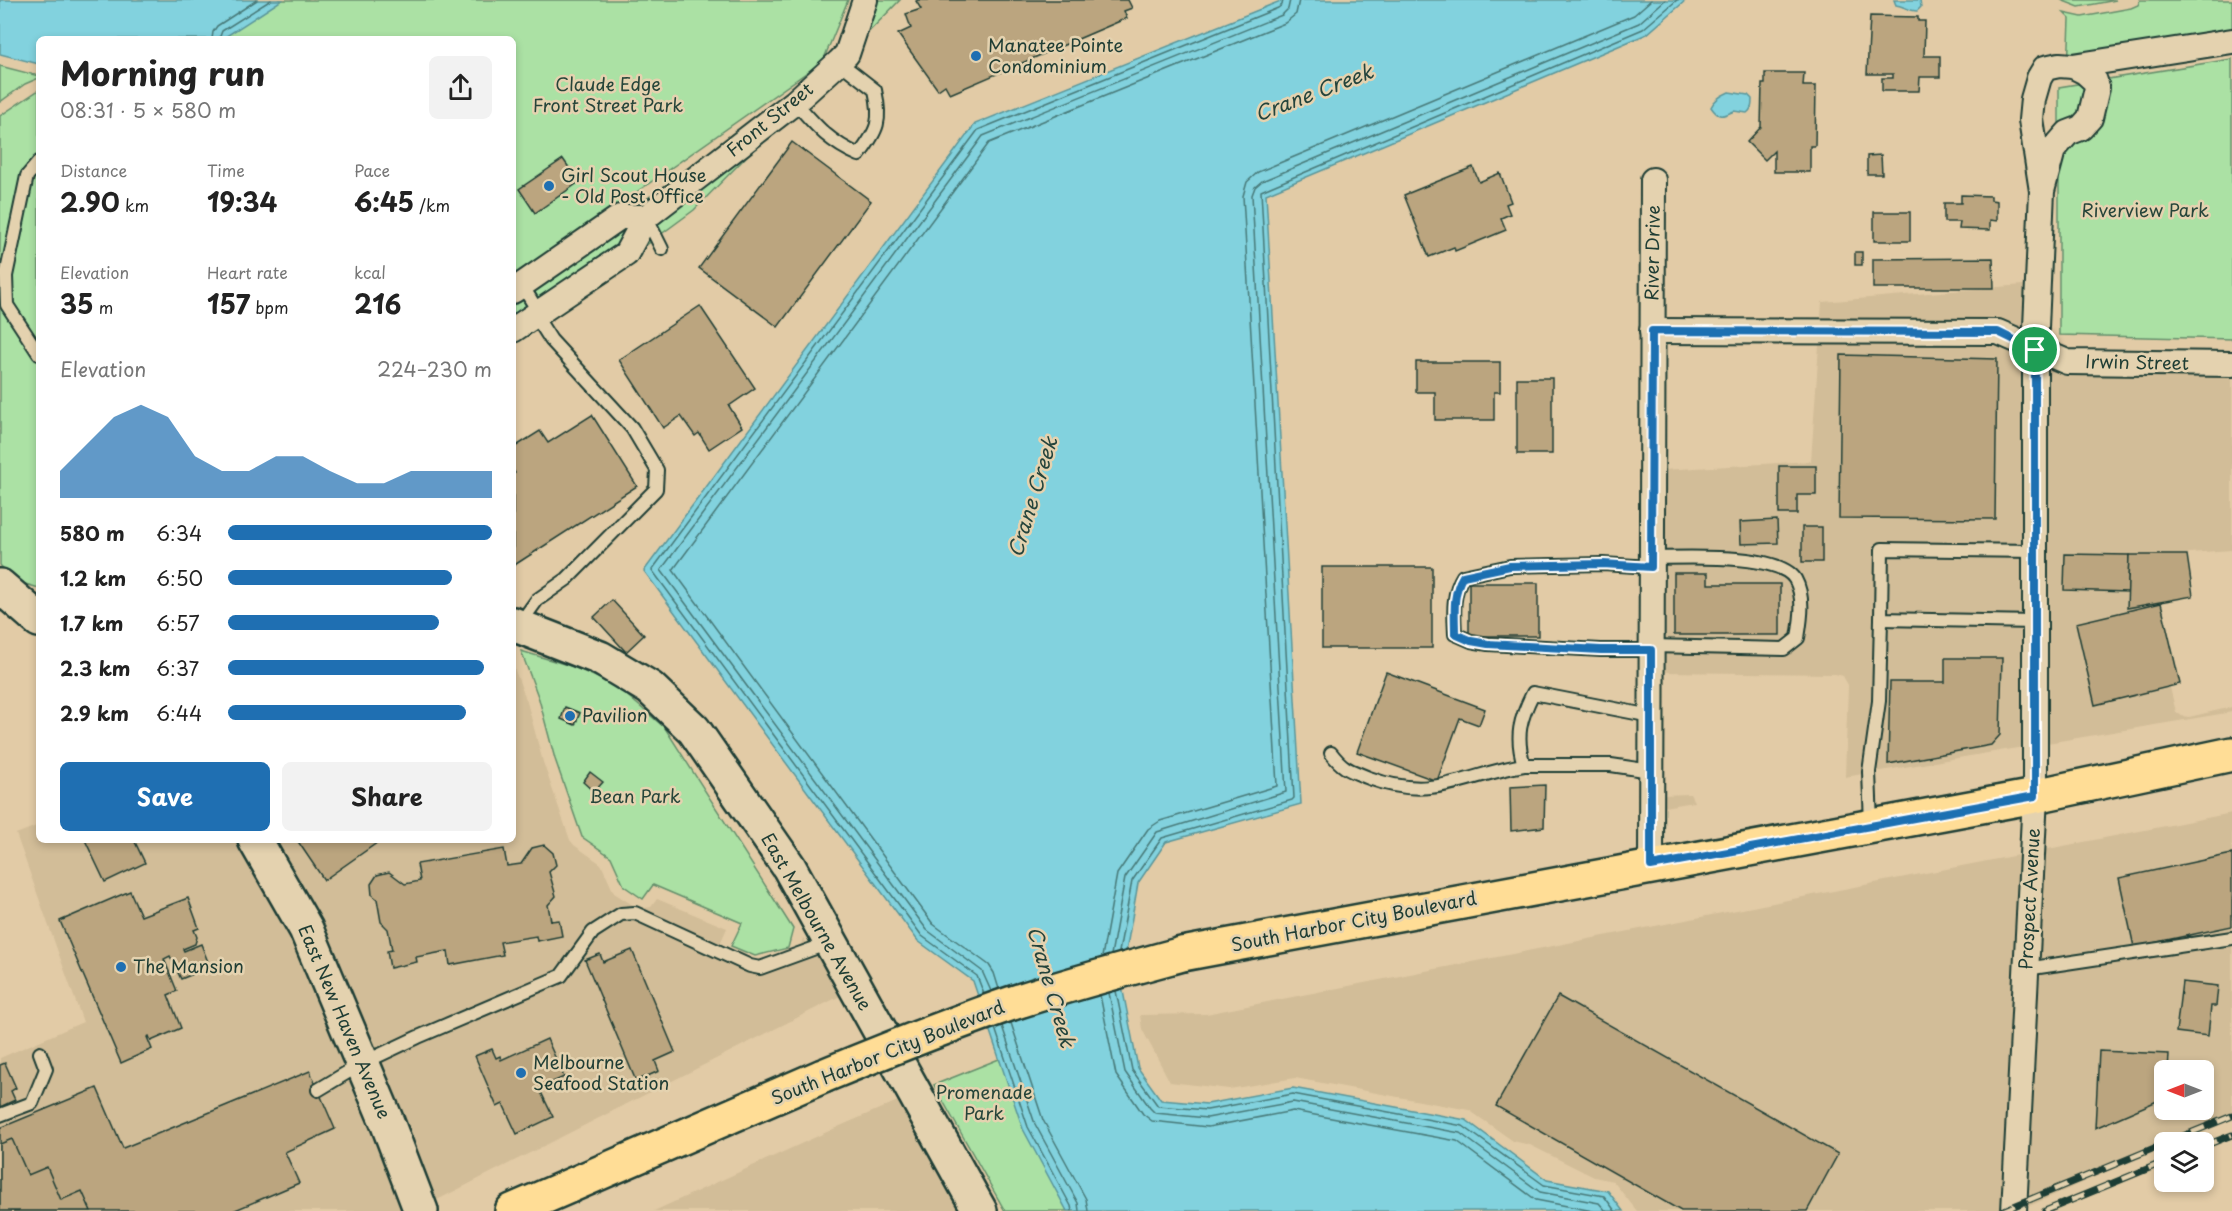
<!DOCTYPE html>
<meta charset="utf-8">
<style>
:root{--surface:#fff;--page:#f2f2f2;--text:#222;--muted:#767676;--accent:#1f6fb2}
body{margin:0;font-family:"Playpen Sans",sans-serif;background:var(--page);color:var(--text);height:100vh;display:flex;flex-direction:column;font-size:22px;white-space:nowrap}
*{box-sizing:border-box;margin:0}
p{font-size:20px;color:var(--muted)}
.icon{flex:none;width:33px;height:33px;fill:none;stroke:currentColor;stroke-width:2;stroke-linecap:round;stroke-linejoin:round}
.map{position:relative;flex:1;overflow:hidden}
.side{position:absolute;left:36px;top:36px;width:480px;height:807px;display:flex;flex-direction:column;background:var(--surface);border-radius:9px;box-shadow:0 3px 9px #0003}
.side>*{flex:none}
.needle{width:39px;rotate:270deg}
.controls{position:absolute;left:2154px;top:1060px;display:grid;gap:12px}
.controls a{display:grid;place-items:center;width:60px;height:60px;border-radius:9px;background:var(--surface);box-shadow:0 3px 9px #0003;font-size:30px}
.pin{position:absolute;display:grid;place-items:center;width:51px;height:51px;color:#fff;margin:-26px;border:3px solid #fff;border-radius:50%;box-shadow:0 2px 6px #0007}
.round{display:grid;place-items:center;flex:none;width:63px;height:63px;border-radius:9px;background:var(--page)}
.headline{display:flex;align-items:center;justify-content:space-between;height:102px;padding:0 24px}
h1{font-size:33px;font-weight:700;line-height:45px}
.figures{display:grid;grid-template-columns:repeat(3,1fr);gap:9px;height:102px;padding:6px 24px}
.figures div{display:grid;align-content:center}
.figures b{font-size:26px;font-weight:700}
.figures small{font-size:16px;font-weight:400}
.figures p{font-size:16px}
.chart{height:168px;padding:12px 24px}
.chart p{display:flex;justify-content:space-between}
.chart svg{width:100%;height:108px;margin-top:6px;fill:var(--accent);opacity:.7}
.button{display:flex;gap:12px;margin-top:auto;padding:12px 24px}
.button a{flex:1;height:69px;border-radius:9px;background:var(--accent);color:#fff;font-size:24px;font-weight:700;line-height:69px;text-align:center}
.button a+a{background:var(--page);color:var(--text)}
ul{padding:0 24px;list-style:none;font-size:20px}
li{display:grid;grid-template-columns:96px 72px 1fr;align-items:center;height:45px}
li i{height:15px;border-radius:8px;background:var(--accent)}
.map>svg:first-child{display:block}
.built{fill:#d2bd98;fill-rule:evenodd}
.green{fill:#abe1a4;stroke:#658f6c;stroke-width:1.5}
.water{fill:#82d2de;stroke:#5a969a;stroke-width:1.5}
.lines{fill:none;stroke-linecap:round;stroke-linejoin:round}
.shore{stroke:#477978;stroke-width:1.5}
.building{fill:#bba57f;stroke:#1f3d34;stroke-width:1.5}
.lane-casing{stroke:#1f3d34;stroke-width:16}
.street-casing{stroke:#1f3d34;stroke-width:28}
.secondary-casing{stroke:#1f3d34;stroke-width:38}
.primary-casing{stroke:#1f3d34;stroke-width:38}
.lane{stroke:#e4d2af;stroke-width:12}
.street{stroke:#e4d2af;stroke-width:24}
.secondary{stroke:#e4d2af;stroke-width:33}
.primary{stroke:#ffdd96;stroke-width:33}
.rail-casing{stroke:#1f3d34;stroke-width:7}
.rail{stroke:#e4d2af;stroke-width:4.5;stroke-dasharray:14;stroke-linecap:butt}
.primary-bridge-casing{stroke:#1f3d34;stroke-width:38;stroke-linecap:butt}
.primary-bridge{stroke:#ffdd96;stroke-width:33}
.route-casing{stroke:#fff;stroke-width:12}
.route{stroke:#1f6fb2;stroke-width:8}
.poi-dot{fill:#1f6fb2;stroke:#e4d2af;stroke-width:2}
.labels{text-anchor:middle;stroke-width:5;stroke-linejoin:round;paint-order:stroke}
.poi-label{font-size:18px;fill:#1f3d34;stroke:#e4d2af;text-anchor:start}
.park-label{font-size:18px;fill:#26453a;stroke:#e4d2af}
.street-label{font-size:18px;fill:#1f3d34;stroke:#e4d2af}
.water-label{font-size:20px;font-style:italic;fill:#24443c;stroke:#e4d2af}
</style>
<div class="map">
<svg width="2232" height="1211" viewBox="0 0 2232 1211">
<rect width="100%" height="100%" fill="#e2cba6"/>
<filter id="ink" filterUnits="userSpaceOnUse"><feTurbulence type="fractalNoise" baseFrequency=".0167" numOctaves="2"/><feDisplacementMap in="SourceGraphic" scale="12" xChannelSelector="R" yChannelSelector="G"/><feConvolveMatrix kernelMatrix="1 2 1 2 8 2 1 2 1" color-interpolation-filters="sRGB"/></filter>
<g filter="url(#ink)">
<g class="built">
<path d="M 2047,283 L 2047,338 L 2054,345 L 2068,346 L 2069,349 L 2232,350 L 2232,550 L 2189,553 L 2186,555 L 2149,602 L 2176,712 L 2182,716 L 2189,717 L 2232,707 L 2232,712 L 1845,777 L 1848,685 L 1843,676 L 1835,674 L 1661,672 L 1662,795 L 1690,794 L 1694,802 L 1640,811 L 1646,471 L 1811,461 L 1822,302 Z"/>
<path d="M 513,665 L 527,702 L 543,762 L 570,840 L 574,845 L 601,864 L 614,893 L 639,909 L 651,907 L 657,899 L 727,928 L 719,946 L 750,965 L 799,953 L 803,938 L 846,993 L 433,1202 L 270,840 L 513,840 Z"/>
<path d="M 2232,813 L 2232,1119 L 2172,1143 L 2164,1143 L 2164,1146 L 2018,1211 L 1637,1211 L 1613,1181 L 1594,1177 L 1530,1145 L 1513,1141 L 1469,1110 L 1295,1078 L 1229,1089 L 1170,1082 L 1142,1029 L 1140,1015 L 1206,1014 ZM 2164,1071 L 2204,1071 L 2204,1110 L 2164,1110 Z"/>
<path d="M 39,825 L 39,840 L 238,840 L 293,935 L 406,1211 L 0,1211 L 0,1058 L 83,1022 L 16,834 Z"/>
<path d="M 923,1090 L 992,1211 L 654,1211 L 840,1126 Z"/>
</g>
<g class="green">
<path d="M 279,0 L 848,0 L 823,61 L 513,279 L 513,39 L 175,39 Z"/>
<path d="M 861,0 L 900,0 L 694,210 L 513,343 L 513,293 L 831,69 Z"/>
<path d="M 2061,0 L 2116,0 L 2079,7 Z"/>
<path d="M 2140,0 L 2232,0 L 2232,41 L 2068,70 L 2070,19 L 2064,13 L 2082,17 L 2131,8 L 2138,5 Z"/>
<path d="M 2232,59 L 2232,339 L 2059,335 L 2059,87 Z"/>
<path d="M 0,66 L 39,76 L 39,78 L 25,84 L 0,102 Z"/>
<path d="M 39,90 L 39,588 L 15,581 L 0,565 L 0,116 Z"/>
<path d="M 521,651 L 574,667 L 616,686 L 665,728 L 793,929 L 788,948 L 755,956 L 731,946 L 742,923 L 653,885 L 643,899 L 624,886 L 611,857 L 582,837 L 555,759 L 539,699 Z"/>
<path d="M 999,1059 L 1078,1211 L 1005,1211 L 934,1085 Z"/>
</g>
<g class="water">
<path d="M 0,0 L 282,0 L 222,39 L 39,39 L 39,64 L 0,54 Z"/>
<path d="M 1283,0 L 1686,0 L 1647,34 L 1266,194 L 1301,804 L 1166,842 L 1138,883 L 1121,981 L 1138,1068 L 1161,1100 L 1207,1104 L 1293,1088 L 1466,1120 L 1547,1180 L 1608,1191 L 1623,1211 L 1067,1211 L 1023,1129 L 973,981 L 918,941 L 644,571 L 975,124 Z"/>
<path d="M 1894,0 L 1920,0 L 1921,7 L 1917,11 C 1909,11 1904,6 1896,5 Z"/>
<path d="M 1729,92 L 1748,95 L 1752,99 C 1752,105 1752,109 1747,113 L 1734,111 C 1723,116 1719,119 1711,107 C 1714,100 1722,95 1729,92 Z"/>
</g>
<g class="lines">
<g class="shore">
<path d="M 212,39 L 213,32 L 217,26 L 257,0"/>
<path d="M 219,39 L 222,31 L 271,0"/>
<path d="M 1119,952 L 1132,881 L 1162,838 L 1292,800 L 1294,798 L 1261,191 L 1643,29 L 1677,0"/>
<path d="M 1111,955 L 1125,878 L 1157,832 L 1286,792 L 1252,195 L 1255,187 L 1262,181 L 1639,23 L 1665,0"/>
<path d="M 1102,957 L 1117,874 L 1148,829 L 1160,821 L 1277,786 L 1243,196 L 1247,182 L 1258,172 L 1634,15 L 1651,0"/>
<path d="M 999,989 L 994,973 L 989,965 L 933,924 L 673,570 L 989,143 L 1285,23 L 1296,14 L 1299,0"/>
<path d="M 991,991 L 982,971 L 927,930 L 661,570 L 983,136 L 1282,15 L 1288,9 L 1290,0"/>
<path d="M 1116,991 L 1132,1070 L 1158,1106 L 1207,1110 L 1293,1094 L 1463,1126 L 1544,1185 L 1604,1196 L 1615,1211"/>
<path d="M 1109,993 L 1125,1072 L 1150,1108 L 1155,1113 L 1207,1118 L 1293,1102 L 1460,1133 L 1540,1192 L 1599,1203 L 1606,1211"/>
<path d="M 984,994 L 977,976 L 922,936 L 652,570 L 978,130 L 1278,8 L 1282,5 L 1283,0"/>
<path d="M 1100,995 L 1116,1075 L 1143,1114 L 1152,1121 L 1208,1127 L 1293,1111 L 1457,1141 L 1536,1200 L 1593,1211"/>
<path d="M 1011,1023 L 1043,1120 L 1086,1199 L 1088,1211"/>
<path d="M 1002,1026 L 1035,1124 L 1078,1203 L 1079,1211"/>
<path d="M 995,1028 L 1028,1127 L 1071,1206 L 1072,1211"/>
</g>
</g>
<g class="building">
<path d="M 918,0 L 1128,0 L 1132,8 L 1124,11 L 1127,18 L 950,94 L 945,85 L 938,90 L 898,34 L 911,28 L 906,14 L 921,9 L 916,1 Z"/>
<path d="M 1870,16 L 1918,17 L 1918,21 L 1925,21 L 1924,56 L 1940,56 L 1940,77 L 1920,77 L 1919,91 L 1882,91 L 1882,78 L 1893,78 L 1893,74 L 1867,74 Z"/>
<path d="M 1765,73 L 1804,73 L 1803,86 L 1816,86 L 1815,146 L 1810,146 L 1810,172 L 1774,172 L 1774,151 L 1765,160 L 1747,142 L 1761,127 L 1762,84 L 1765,84 Z"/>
<path d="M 792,142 L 871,201 L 778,327 L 699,268 Z"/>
<path d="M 1881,155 L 1882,174 L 1867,174 L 1867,156 Z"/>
<path d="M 563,159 L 579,182 L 535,213 L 519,189 Z"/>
<path d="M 1473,167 L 1479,182 L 1500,173 L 1511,202 L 1506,204 L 1510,214 L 1501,218 L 1506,230 L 1455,251 L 1454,247 L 1429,257 L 1404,195 Z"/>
<path d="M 1961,195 L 1991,196 L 1991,200 L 1997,201 L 1997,221 L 1990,220 L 1990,230 L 1959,229 L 1960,222 L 1944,222 L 1944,203 L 1961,203 Z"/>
<rect x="1874" y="212" width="36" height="29"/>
<rect x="1855" y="252" width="7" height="13"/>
<path d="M 1993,258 L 1994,288 L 1873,288 L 1873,259 Z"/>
<path d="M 700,306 L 755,388 L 729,406 L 742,427 L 709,449 L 699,433 L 695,436 L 681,416 L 663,428 L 619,360 Z"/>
<path d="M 1841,355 L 1997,359 L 1995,519 L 1839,518 Z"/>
<path d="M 1416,362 L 1500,362 L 1500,392 L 1494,392 L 1494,420 L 1435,420 L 1435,392 L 1416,392 Z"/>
<rect x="1517" y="378" width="35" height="76"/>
<path d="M 592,415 L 637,486 L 513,566 L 513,474 L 515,473 L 513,470 L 513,448 L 540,431 L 548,443 Z"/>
<path d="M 1779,466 L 1816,466 L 1816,495 L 1797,495 L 1797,514 L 1779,514 Z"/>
<path d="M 1777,520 L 1778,543 L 1741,544 L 1740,522 Z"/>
<rect x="1802" y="527" width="20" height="35"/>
<path d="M 2065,554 L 2129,555 L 2128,592 L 2064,590 Z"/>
<path d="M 2129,555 L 2187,555 L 2193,596 L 2127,608 Z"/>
<rect x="1322" y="567" width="110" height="81"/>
<path d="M 1674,573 L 1708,573 L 1708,584 L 1780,584 L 1780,635 L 1674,635 Z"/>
<rect x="1469" y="583" width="69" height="53"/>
<path d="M 612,600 L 644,635 L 626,652 L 594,617 Z"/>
<path d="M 2161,603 L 2180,684 L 2095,705 L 2076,623 Z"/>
<path d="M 1945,658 L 2002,658 L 2000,735 L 1991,745 L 1888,764 L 1890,682 L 1945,682 Z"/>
<path d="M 1386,672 L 1485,709 L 1479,725 L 1460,718 L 1437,781 L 1357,752 Z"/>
<path d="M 565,707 L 580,713 L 575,725 L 561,719 Z"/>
<path d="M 590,772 L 603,782 L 594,792 L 583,782 Z"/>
<path d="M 1545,785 L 1544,827 L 1511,831 L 1510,787 Z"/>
<path d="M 85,840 L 134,840 L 145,863 L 105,882 Z"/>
<path d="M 297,840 L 381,840 L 324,880 Z"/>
<path d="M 544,845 L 553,853 L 556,865 L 549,872 L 556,896 L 548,905 L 551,921 L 559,920 L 562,936 L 537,941 L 536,936 L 500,942 L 503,955 L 450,965 L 448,951 L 416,957 L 417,962 L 390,968 L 387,951 L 392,950 L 388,929 L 381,922 L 377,899 L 372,895 L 371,884 L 377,875 L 389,872 L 405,884 L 420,881 L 417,864 L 504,849 L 507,866 L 521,864 L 532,848 Z"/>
<path d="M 2232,854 L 2232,926 L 2134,947 L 2119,878 Z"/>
<path d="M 130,891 L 141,916 L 188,898 L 199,928 L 194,930 L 197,937 L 195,944 L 183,949 L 184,951 L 201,944 L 210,967 L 181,979 L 170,956 L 164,959 L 177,991 L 168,995 L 181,1028 L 151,1041 L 149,1036 L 147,1037 L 152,1049 L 121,1063 L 60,921 Z"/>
<path d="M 632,950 L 675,1052 L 655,1061 L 659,1071 L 636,1081 L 585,960 L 600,954 L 603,962 Z"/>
<path d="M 2182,982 L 2218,986 L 2216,1006 L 2211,1006 L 2208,1036 L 2176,1032 Z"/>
<path d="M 1558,996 L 1838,1154 L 1807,1211 L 1681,1211 L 1496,1106 Z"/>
<path d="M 547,1039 L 564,1077 L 539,1088 L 553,1117 L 517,1134 L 503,1104 L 497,1107 L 475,1056 L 492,1049 L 496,1058 L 500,1056 L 501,1060 Z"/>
<path d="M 2099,1051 L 2169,1054 L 2168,1071 L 2164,1071 L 2164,1098 L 2095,1128 Z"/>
<path d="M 5,1063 L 16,1088 L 11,1091 L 15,1100 L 0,1107 L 0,1065 Z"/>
<path d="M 310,1071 L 335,1129 L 285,1152 L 299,1183 L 233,1211 L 0,1211 L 0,1128 L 97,1088 L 123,1148 Z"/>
<path d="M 12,1139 L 28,1175 L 47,1167 L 61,1200 L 82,1191 L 91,1211 L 0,1211 L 0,1144 Z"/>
</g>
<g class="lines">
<g class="lane-casing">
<g id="lane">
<path d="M 795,102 C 816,126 829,142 859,155 C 878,130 882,121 875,90 L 839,62"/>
<path d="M 39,162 L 27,176 L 6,276 L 7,305 L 39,354"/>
<path d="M 646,217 L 662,249"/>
<path d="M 522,285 L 539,313"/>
<path d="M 1651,558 C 1682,558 1778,552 1795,579 C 1805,597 1801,619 1798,638 L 1784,649 L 1651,646"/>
<path d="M 1651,567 L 1603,564 L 1510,566 L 1463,576 C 1452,594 1454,613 1455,634 L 1471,641 L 1488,644 L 1601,650 L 1651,650"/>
<path d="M 2035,622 L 1881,619 L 1882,549 L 2035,551"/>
<path d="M 519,625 L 537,600 L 567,579 L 656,489 L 657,470 L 632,428 L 551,340 L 535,315"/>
<path d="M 1651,716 L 1533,693 C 1520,719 1515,736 1524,765 L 1611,765 L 1651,771"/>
<path d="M 1331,753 C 1344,770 1350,770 1369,778 C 1434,802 1464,775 1524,765"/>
<path d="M 1871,824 L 1869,772 L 1879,701 L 1881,619"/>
<path d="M 2026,969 L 2232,938"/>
<path d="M 318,1090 L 363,1063 L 418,1037 L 561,976 L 593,932 L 621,914 L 635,913 L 750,966 L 760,968 L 829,943"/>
<path d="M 0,1115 L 32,1103 L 46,1069 L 40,1053"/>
</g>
</g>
<g class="street-casing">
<g id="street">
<path d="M 2073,66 L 2232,41"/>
<path d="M 513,291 L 620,217 L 646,217"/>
<path d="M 513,330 L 626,254 L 646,217 L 795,102 L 839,62 L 847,54 L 865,0"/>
<path d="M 1652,331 L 1998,332 L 2067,362 L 2232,364"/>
<path d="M 1651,866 L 1653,180"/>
<path d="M 2014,1211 L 2035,796 L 2035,350 L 2042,191 L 2031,120 L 2033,99 L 2039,78 L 2045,68 L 2059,65 L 2073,66 L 2085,72 L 2095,81 L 2097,88 L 2090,118 L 2081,128 L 2068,133 L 2053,150 L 2042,191"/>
</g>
</g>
<g class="secondary-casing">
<g id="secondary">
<path d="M 0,586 L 39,620"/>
<path d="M 513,624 L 600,658 L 650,688 L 694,730 L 789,867 L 980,1211"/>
<path d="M 255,840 L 306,929 L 387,1122 L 421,1211"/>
</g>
</g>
<g class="primary-casing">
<g id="primary">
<path d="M 1182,954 L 2035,796 L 2232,754"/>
<path d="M 512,1211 L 823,1076"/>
</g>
</g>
<use href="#lane" class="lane"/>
<use href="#street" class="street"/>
<use href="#secondary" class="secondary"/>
<use href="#primary" class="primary"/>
<g class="rail-casing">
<g id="rail">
<path d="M 2166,1143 L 2232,1116"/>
<path d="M 2204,1146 L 2232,1135"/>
<path d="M 2002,1211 L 2164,1144"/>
<path d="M 2045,1211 L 2164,1162"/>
</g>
</g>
<use href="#rail" class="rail"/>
<g class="primary-bridge-casing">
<path id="primary-bridge" d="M 823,1076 C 881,1052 939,1029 998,1008 C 1058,987 1120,971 1182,954"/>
</g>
<use href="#primary-bridge" class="primary-bridge"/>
</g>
</g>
<g class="lines" filter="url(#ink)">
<g class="route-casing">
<path id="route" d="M 1652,331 L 1998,332 L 2035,350 L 2035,796 L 1651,866 L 1651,650 L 1601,650 L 1488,644 L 1471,641 L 1455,634 C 1455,614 1452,594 1463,576 L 1510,566 L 1603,564 L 1651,567 Z"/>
</g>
<use href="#route" class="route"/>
</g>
<g class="poi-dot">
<circle cx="976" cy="56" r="6"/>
<circle cx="549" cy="186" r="6"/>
<circle cx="570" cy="716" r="6"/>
<circle cx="121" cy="967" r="6"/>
<circle cx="521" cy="1073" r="6"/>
</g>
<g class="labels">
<g class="poi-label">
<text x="988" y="52">Manatee Pointe<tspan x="988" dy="21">Condominium</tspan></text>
<text x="561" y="182">Girl Scout House<tspan x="561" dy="21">- Old Post Office</tspan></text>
<text x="582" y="722">Pavilion</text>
<text x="133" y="973">The Mansion</text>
<text x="533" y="1069">Melbourne<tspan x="533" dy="21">Seafood Station</tspan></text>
</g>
<g class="park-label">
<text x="608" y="91">Claude Edge<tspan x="608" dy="21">Front Street Park</tspan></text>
<text x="2145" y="217">Riverview Park</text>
<text x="635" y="803">Bean Park</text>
<text x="984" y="1099">Promenade<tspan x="984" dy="21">Park</tspan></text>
</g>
<g class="street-label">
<text transform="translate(770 120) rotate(-39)" y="6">Front Street</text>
<text transform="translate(1653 253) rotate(-89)" y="6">River Drive</text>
<text transform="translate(2137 363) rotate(1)" y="6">Irwin Street</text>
<text transform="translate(2030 899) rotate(-87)" y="6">Prospect Avenue</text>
<text transform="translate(816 922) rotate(60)" y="6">East Melbourne Avenue</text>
<text transform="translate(1354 922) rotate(-11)" y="6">South Harbor City Boulevard</text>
<text transform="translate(344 1022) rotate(67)" y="6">East New Haven Avenue</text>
<text transform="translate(888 1053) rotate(-22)" y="6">South Harbor City Boulevard</text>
</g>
<g class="water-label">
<text transform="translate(1314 93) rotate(-21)" y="7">Crane Creek</text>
<text transform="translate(1033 497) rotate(-73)" y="7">Crane Creek</text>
<text transform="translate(1051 987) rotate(74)" y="7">Crane Creek</text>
</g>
</g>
</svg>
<div class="controls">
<a><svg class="needle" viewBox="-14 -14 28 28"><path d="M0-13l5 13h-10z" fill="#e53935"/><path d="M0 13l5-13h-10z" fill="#767676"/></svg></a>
<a><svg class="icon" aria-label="layers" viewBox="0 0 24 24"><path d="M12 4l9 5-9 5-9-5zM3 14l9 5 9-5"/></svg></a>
</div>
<div class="pin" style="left:2035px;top:350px;background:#1e9e55"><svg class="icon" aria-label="arrive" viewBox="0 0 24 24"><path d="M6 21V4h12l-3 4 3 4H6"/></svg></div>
<section class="side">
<div class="headline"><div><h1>Morning run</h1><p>08:31 · 5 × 580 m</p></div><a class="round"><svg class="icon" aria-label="share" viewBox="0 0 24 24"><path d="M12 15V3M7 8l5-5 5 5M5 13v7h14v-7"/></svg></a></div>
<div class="figures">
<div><p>Distance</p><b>2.90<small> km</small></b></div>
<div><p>Time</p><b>19:34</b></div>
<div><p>Pace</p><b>6:45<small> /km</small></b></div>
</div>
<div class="figures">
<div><p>Elevation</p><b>35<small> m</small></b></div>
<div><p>Heart rate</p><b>157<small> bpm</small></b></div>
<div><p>kcal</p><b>216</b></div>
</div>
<div class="chart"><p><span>Elevation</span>224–230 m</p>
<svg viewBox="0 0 160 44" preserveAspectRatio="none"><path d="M0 44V33L10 22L20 11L30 6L40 11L50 27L60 33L70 33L80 27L90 27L100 33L110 38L120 38L130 33L140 33L150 33L160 33V44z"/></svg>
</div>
<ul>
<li><b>580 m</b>6:34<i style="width:100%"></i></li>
<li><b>1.2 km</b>6:50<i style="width:85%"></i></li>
<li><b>1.7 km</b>6:57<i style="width:80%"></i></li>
<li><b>2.3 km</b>6:37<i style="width:97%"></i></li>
<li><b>2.9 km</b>6:44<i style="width:90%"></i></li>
</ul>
<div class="button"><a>Save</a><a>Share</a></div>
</section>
</div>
